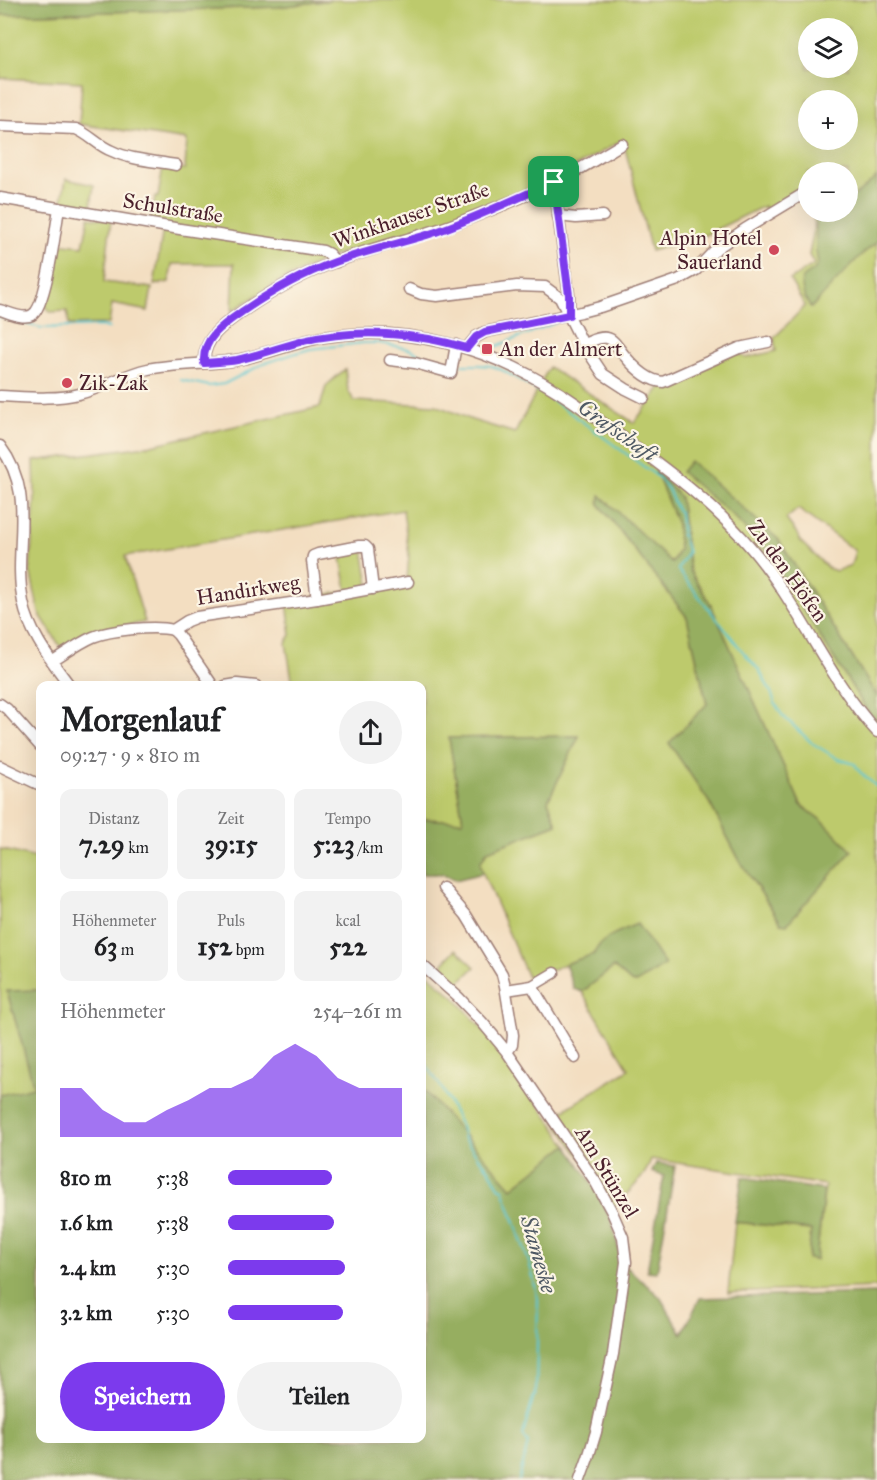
<!DOCTYPE html>
<html lang="de">
<meta charset="utf-8">
<style>
:root{--surface:#fff;--page:#f2f2f2;--text:#202124;--muted:#757577;--accent:#7c3aed}
body{margin:0;font-family:"IM FELL Great Primer",serif;background:var(--page);color:var(--text);height:100vh;display:flex;flex-direction:column;font-size:22px;white-space:nowrap}
*{box-sizing:border-box;margin:0}
p{font-size:20px;color:var(--muted)}
.icon{flex:none;width:33px;height:33px;fill:none;stroke:currentColor;stroke-width:2;stroke-linecap:round;stroke-linejoin:round}
.map{position:relative;flex:1;overflow:hidden}
.panel{position:absolute;left:36px;top:681px;width:390px;height:762px;display:flex;flex-direction:column;background:var(--surface);border-radius:12px;box-shadow:0 6px 24px #0002}
.panel>*{flex:none}
.tools{position:absolute;left:798px;top:18px;display:grid;gap:12px}
.tools a{display:grid;place-items:center;width:60px;height:60px;border-radius:50%;background:var(--surface);box-shadow:0 6px 24px #0002;font-size:30px}
.pin{position:absolute;display:grid;place-items:center;width:51px;height:51px;color:#fff;margin:-26px;border-radius:12px;box-shadow:0 3px 9px #0006}
.round{display:grid;place-items:center;flex:none;width:63px;height:63px;border-radius:32px;background:var(--page)}
.headline{display:flex;align-items:center;justify-content:space-between;height:102px;padding:0 24px}
h1{font-size:33px;font-weight:700;line-height:45px}
.metrics{display:grid;grid-template-columns:repeat(3,1fr);gap:9px;height:102px;padding:6px 24px}
.metrics div{display:grid;align-content:center;border-radius:12px;background:var(--page);text-align:center}
.metrics b{font-size:26px;font-weight:700}
.metrics small{font-size:16px;font-weight:400}
.metrics p{font-size:16px}
.chart{height:168px;padding:12px 24px}
.chart p{display:flex;justify-content:space-between}
.chart svg{width:100%;height:108px;margin-top:6px;fill:var(--accent);opacity:.7}
.primary-button{display:flex;gap:12px;margin-top:auto;padding:12px 24px}
.primary-button a{flex:1;height:69px;border-radius:36px;background:var(--accent);color:#fff;font-size:24px;font-weight:700;line-height:69px;text-align:center}
.primary-button a+a{background:var(--page);color:var(--text)}
ul{padding:0 24px;list-style:none;font-size:20px}
li{display:grid;grid-template-columns:96px 72px 1fr;align-items:center;height:45px}
li i{height:15px;border-radius:8px;background:var(--accent)}
.map>svg:first-child{display:block}
.green{fill:#bdca6c;stroke:#84744c;stroke-width:1.5;fill-rule:evenodd}
.forest{fill:#96ae60;stroke:#706646;stroke-width:1.5}
.lines{fill:none;stroke-linecap:round;stroke-linejoin:round}
.stream{stroke:#58c6cf;stroke-width:2}
.minor-casing{stroke:#9e7e76;stroke-width:13}
.minor{stroke:#fff;stroke-width:10}
.route-casing{stroke:#fff;stroke-width:12}
.route{stroke:#7c3aed;stroke-width:8}
.poi-dot{fill:#d1495b;stroke:#fcf5e5;stroke-width:2}
.labels{text-anchor:middle;stroke-width:4.5;stroke-linejoin:round;paint-order:stroke}
.street-label{font-size:21px;fill:#4a1f2b;stroke:#fcf5e5}
.poi-label{font-size:21px;fill:#4a1f2b;stroke:#fcf5e5;text-anchor:start}
.water-label{font-size:22px;font-style:italic;fill:#4f5964;stroke:#fcf5e5}
</style>
<div class="map">
<svg width="877" height="1480" viewBox="0 0 877 1480">
<rect width="100%" height="100%" fill="#fcf5e5"/>
<filter id="ink" filterUnits="userSpaceOnUse"><feTurbulence type="fractalNoise" baseFrequency=".0167" numOctaves="2"/><feDisplacementMap in="SourceGraphic" scale="12" xChannelSelector="R" yChannelSelector="G"/><feConvolveMatrix kernelMatrix="1 2 1 2 8 2 1 2 1" color-interpolation-filters="sRGB"/></filter>
<filter id="wash" filterUnits="userSpaceOnUse"><feTurbulence type="fractalNoise" baseFrequency=".008" numOctaves="4" result="noise"/><feDisplacementMap in="SourceGraphic" scale="24" xChannelSelector="R" yChannelSelector="G"/><feGaussianBlur stdDeviation="1.35" result="paint"/><feColorMatrix in="noise" values="0 0 0 0 0 0 0 0 0 0 0 0 0 0 0 0 0 1.4 0 .05"/><feComposite in="paint" operator="in"/></filter>
<g filter="url(#wash)">
<rect width="100%" height="100%" fill="#f3dec1"/>
<g class="green">
<path d="M 331,0 L 877,0 L 877,696 L 778,539 L 732,515 L 766,551 L 872,718 L 877,723 L 877,1287 L 728,1293 L 735,1222 L 811,1230 L 808,1259 L 816,1260 L 825,1185 L 651,1159 C 646,1178 627,1193 614,1207 L 553,1117 L 629,1069 L 582,992 L 614,967 L 631,982 L 636,983 L 594,954 L 565,964 L 529,980 L 483,873 L 480,863 L 487,851 L 557,824 L 548,801 L 579,736 L 449,738 L 463,821 L 422,819 L 422,686 L 293,685 L 286,643 L 291,635 L 287,601 L 347,591 L 340,552 L 363,549 L 369,585 L 407,580 L 409,555 L 403,510 L 125,556 L 145,622 L 87,634 L 61,648 L 39,613 L 30,570 L 35,497 L 34,461 L 147,446 L 320,407 L 326,386 L 345,369 L 348,390 L 354,401 L 436,405 L 472,420 L 515,433 L 549,367 L 634,423 L 660,388 L 736,352 L 746,358 L 776,351 L 774,338 L 805,306 L 790,280 L 814,264 L 809,255 L 813,234 L 814,212 L 848,212 L 848,172 L 808,172 L 808,194 L 767,211 L 764,206 L 701,237 L 651,251 L 623,140 L 552,179 L 458,218 L 333,256 L 276,283 L 232,311 L 234,264 L 172,264 L 169,282 L 154,285 L 164,223 L 151,220 L 155,197 L 158,197 L 163,166 L 185,169 L 187,140 L 79,124 L 82,82 L 0,78 L 0,15 L 278,7 ZM 808,28 L 848,28 L 848,68 L 808,68 ZM 808,100 L 848,100 L 848,140 L 808,140 ZM 656,472 L 680,497 L 690,571 L 710,603 L 801,805 L 825,823 L 781,923 L 740,861 L 709,802 L 707,705 L 687,617 L 599,504 L 601,496 L 671,563 L 679,550 L 677,524 ZM 798,509 L 855,551 L 851,565 L 836,571 L 828,568 L 799,540 L 799,536 L 786,519 Z"/>
<path d="M 66,179 L 94,185 L 90,212 L 61,206 Z"/>
<path d="M 89,217 L 111,220 L 104,282 L 152,288 L 148,311 L 112,304 L 109,324 L 69,325 L 67,311 L 50,312 L 43,302 L 56,243 L 83,246 Z"/>
<path d="M 0,849 L 40,859 L 40,990 L 7,992 L 35,1088 L 0,1095 Z"/>
<path d="M 456,949 L 475,967 L 459,982 L 468,994 L 468,998 L 466,1000 L 447,981 L 443,963 Z"/>
<path d="M 422,969 L 456,999 L 504,1054 L 567,1145 L 512,1188 L 422,1088 Z"/>
</g>
<g class="forest">
<path d="M 0,0 L 331,0 L 278,7 L 0,15 Z"/>
<path d="M 877,177 L 877,242 L 858,258 L 811,308 C 804,298 801,290 802,278 L 814,270 L 818,264 L 816,250 L 816,217 L 825,212 L 848,212 L 848,199 L 857,194 Z"/>
<path d="M 690,461 L 778,539 L 877,696 L 877,723 L 872,718 L 766,551 L 732,515 L 681,472 Z"/>
<path d="M 655,470 L 680,497 L 690,571 L 710,603 L 801,805 L 825,823 L 852,851 L 787,924 L 781,923 L 740,861 L 709,802 L 669,743 L 707,704 L 687,617 L 599,504 L 600,495 L 672,563 L 679,550 L 677,524 Z"/>
<path d="M 579,736 L 548,801 L 557,824 L 487,851 L 480,863 L 483,873 L 456,880 L 443,874 L 422,874 L 422,819 L 463,821 L 449,738 Z"/>
<path d="M 637,924 L 665,965 L 636,983 L 631,982 L 614,967 L 582,992 L 574,989 L 565,964 L 594,954 C 600,937 622,931 637,924 Z"/>
<path d="M 40,990 L 40,1438 L 422,1438 L 422,1088 L 512,1188 L 567,1145 L 593,1185 L 612,1222 L 622,1263 L 660,1297 L 682,1334 L 700,1298 L 877,1293 L 877,1480 L 0,1480 L 0,1095 L 34,1087 L 7,991 Z"/>
<path d="M 656,1163 L 675,1166 L 657,1272 L 647,1271 L 664,1176 L 652,1172 Z"/>
<path d="M 742,1177 L 824,1190 L 816,1260 L 808,1259 L 811,1230 L 735,1222 Z"/>
</g>
<g class="lines">
<g class="stream">
<path d="M 0,317 L 41,328 L 101,326 L 109,328"/>
<path d="M 492,348 L 557,322"/>
<path d="M 455,365 L 479,365 L 492,366 L 502,370 L 547,396 L 658,477 L 668,489 L 676,508 L 680,513 L 682,535 L 688,552 L 679,567 L 678,570 L 744,653 L 759,670 L 771,692 L 775,703 L 782,715 L 812,743 L 838,759 L 855,764 L 859,771 L 877,787"/>
<path d="M 181,380 L 209,386 L 224,384 L 263,364 L 293,354 L 310,349 L 363,343 L 379,343 L 400,347 L 409,349 L 436,362 L 449,365"/>
<path d="M 422,1058 L 443,1090 L 461,1126 L 464,1138 L 478,1157 L 489,1169 L 499,1187 L 503,1189 L 530,1265 L 538,1299 L 536,1394 L 533,1398 L 523,1435 L 528,1443 L 519,1480"/>
</g>
</g>
</g>
<g filter="url(#ink)">
<g class="lines">
<g class="minor-casing">
<g id="minor">
<path d="M 0,126 L 76,129 C 89,134 98,146 112,151 C 131,160 155,161 176,165"/>
<path d="M 554,182 L 569,295 L 569,312"/>
<path d="M 0,198 L 180,229 L 323,251 L 329,254 L 336,262"/>
<path d="M 558,216 L 576,218 L 603,216"/>
<path d="M 409,289 L 421,294 L 437,296 L 517,286 L 545,287 L 560,298 L 583,344 L 603,374 L 626,389 L 644,398"/>
<path d="M 0,310 C 8,312 23,320 32,315 C 46,308 56,226 59,208"/>
<path d="M 583,344 C 590,342 599,336 607,338 C 614,339 619,349 624,355 C 633,366 647,381 663,382 L 739,348 L 768,342"/>
<path d="M 467,348 L 476,337 L 485,332 L 581,312 L 600,307 L 678,280 L 696,270 L 716,249 L 745,229 L 808,191"/>
<path d="M 390,360 L 415,363 L 451,373 L 456,345"/>
<path d="M 204,363 C 203,338 224,324 243,311 C 272,291 302,274 335,262 C 380,245 426,236 470,218 C 498,207 527,196 555,182 C 578,171 600,157 622,144"/>
<path d="M 0,396 C 26,397 54,400 79,394 C 103,388 124,374 148,369 C 177,363 208,365 237,360 C 267,354 295,342 324,337 C 408,324 490,348 560,393 C 584,408 606,426 629,442 C 673,474 717,507 752,549 C 800,606 827,677 877,732"/>
<path d="M 0,446 C 38,497 12,545 23,602 C 29,633 51,660 70,686"/>
<path d="M 317,599 L 312,561 L 313,556 L 318,554 L 359,546 L 365,546 L 368,549 L 373,589"/>
<path d="M 173,630 L 178,635 L 213,686"/>
<path d="M 53,661 C 66,653 79,643 93,637 C 110,630 156,625 173,630 L 187,621 L 197,617 L 317,599 L 408,582"/>
<path d="M 225,686 L 237,684 L 256,686"/>
<path d="M 0,704 L 7,709 L 40,746"/>
<path d="M 0,766 L 40,785"/>
<path d="M 443,888 L 466,915 L 502,974 L 505,986 L 513,1035 L 512,1045 L 507,1052"/>
<path d="M 422,965 L 458,997 L 482,1022 L 507,1052 L 595,1181 L 612,1212 L 623,1237 L 626,1262 L 613,1354 L 596,1432 L 588,1458 L 580,1480"/>
<path d="M 532,986 L 575,1058"/>
<path d="M 506,990 L 532,986 L 554,973"/>
</g>
</g>
<use href="#minor" class="minor"/>
</g>
</g>
<g class="lines" filter="url(#ink)">
<g class="route-casing">
<path id="route" d="M 554,182 L 569,295 L 569,315 L 485,332 L 476,337 L 467,348 C 415,333 357,328 303,341 C 281,347 259,355 237,360 C 226,362 215,362 204,363 C 202,338 224,324 243,311 C 272,291 302,274 335,262 C 368,250 403,243 436,232 C 476,218 515,199 554,182 Z"/>
</g>
<use href="#route" class="route"/>
</g>
<g class="poi-dot">
<circle cx="774" cy="250" r="6"/>
<rect x="481" y="343" width="12" height="12" rx="3"/>
<circle cx="67" cy="383" r="6"/>
</g>
<g class="labels">
<g class="street-label">
<text transform="translate(173 208) rotate(9)" y="7">Schulstraße</text>
<text transform="translate(411 215) rotate(-19)" y="7">Winkhauser Straße</text>
<text transform="translate(788 571) rotate(54)" y="7">Zu den Höfen</text>
<text transform="translate(248 590) rotate(-9)" y="7">Handirkweg</text>
<text transform="translate(607 1172) rotate(59)" y="7">Am Stünzel</text>
</g>
<g class="poi-label">
<text x="762" y="245" text-anchor="end">Alpin Hotel<tspan x="762" dy="24">Sauerland</tspan></text>
<text x="499" y="356">An der Almert</text>
<text x="79" y="390">Zik-Zak</text>
</g>
<g class="water-label">
<text transform="translate(618 430) rotate(35)" y="8">Grafschaft</text>
<text transform="translate(539 1254) rotate(74)" y="8">Stameske</text>
</g>
</g>
</svg>
<div class="tools">
<a><svg class="icon" aria-label="layers" viewBox="0 0 24 24"><path d="M12 4l9 5-9 5-9-5zM3 14l9 5 9-5"/></svg></a>
<a>+</a>
<a>−</a>
</div>
<div class="pin" style="left:554px;top:182px;background:#1e9e55"><svg class="icon" aria-label="arrive" viewBox="0 0 24 24"><path d="M6 21V4h12l-3 4 3 4H6"/></svg></div>
<section class="panel">
<div class="headline"><div><h1>Morgenlauf</h1><p>09:27 · 9 × 810 m</p></div><a class="round"><svg class="icon" aria-label="share" viewBox="0 0 24 24"><path d="M12 15V3M7 8l5-5 5 5M5 13v7h14v-7"/></svg></a></div>
<div class="metrics">
<div><p>Distanz</p><b>7.29<small> km</small></b></div>
<div><p>Zeit</p><b>39:15</b></div>
<div><p>Tempo</p><b>5:23<small> /km</small></b></div>
</div>
<div class="metrics">
<div><p>Höhenmeter</p><b>63<small> m</small></b></div>
<div><p>Puls</p><b>152<small> bpm</small></b></div>
<div><p>kcal</p><b>522</b></div>
</div>
<div class="chart"><p><span>Höhenmeter</span>254–261 m</p>
<svg viewBox="0 0 160 44" preserveAspectRatio="none"><path d="M0 44V24L10 24L20 33L30 38L40 38L50 33L60 29L70 24L80 24L90 20L100 11L110 6L120 11L130 20L140 24L150 24L160 24V44z"/></svg>
</div>
<ul>
<li><b>810 m</b>5:38<i style="width:60%"></i></li>
<li><b>1.6 km</b>5:38<i style="width:61%"></i></li>
<li><b>2.4 km</b>5:30<i style="width:67%"></i></li>
<li><b>3.2 km</b>5:30<i style="width:66%"></i></li>
</ul>
<div class="primary-button"><a>Speichern</a><a>Teilen</a></div>
</section>
</div>
